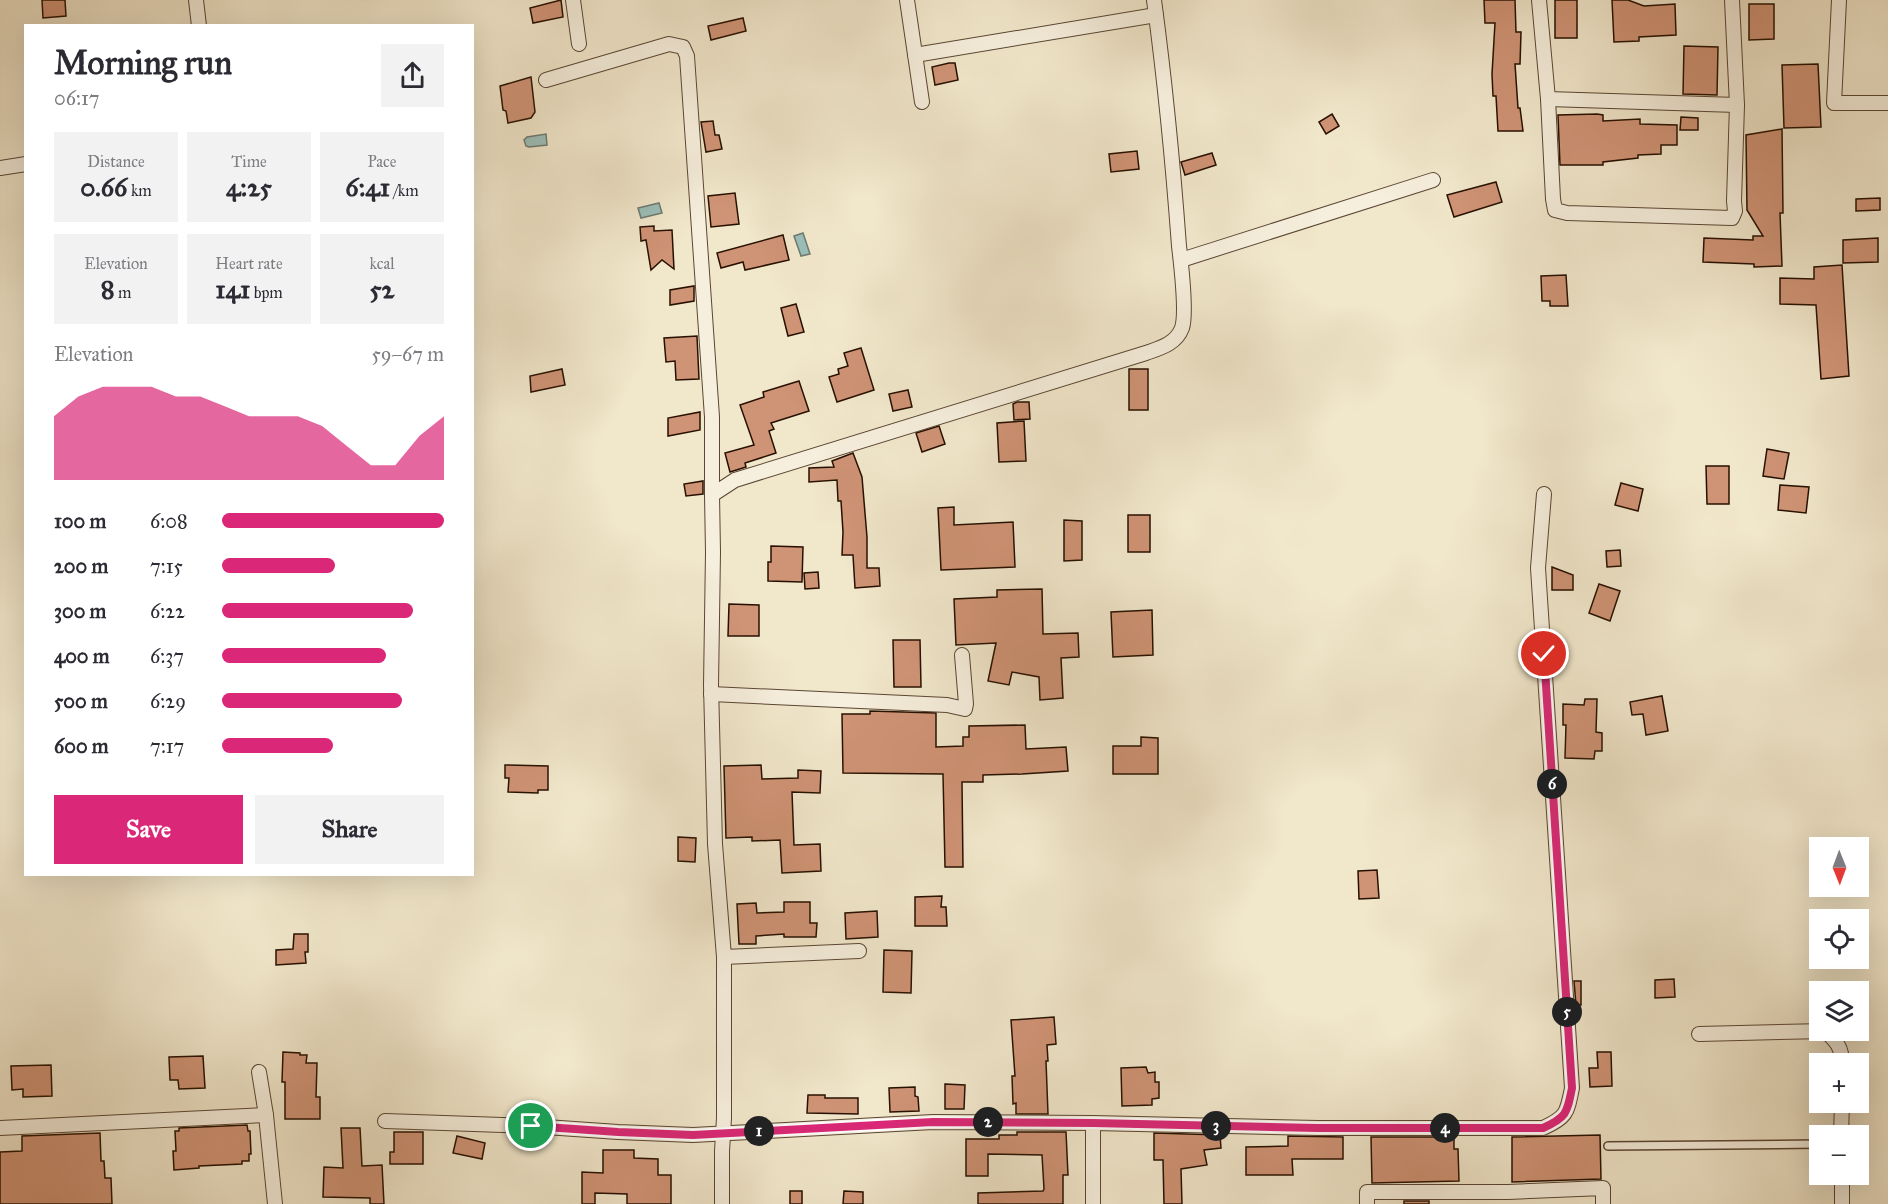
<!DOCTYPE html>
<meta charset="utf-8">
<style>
:root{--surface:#fff;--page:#f2f2f3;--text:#2b2b33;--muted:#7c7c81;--accent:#db2777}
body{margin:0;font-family:"IM FELL Great Primer",serif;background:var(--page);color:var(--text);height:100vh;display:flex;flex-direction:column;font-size:22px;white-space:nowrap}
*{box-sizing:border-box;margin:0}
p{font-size:20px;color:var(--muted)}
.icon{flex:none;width:33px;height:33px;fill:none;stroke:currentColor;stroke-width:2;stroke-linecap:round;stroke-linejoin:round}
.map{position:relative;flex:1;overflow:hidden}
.drawer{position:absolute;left:24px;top:24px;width:450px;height:852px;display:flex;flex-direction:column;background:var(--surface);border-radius:0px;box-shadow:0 6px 24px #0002}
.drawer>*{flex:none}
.needle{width:39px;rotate:179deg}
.buttons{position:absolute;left:1809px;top:837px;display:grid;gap:12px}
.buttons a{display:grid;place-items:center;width:60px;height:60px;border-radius:0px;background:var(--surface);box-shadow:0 6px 24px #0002;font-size:30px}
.pin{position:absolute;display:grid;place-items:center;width:51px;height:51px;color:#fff;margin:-26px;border:3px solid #fff;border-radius:50%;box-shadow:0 2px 6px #0007}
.km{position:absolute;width:30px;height:30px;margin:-15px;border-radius:50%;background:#222;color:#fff;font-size:16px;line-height:30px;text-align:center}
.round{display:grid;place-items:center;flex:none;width:63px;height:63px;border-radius:0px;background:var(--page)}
.summary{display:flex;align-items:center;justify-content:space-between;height:102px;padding:0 30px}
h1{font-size:33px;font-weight:700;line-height:45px}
.metrics{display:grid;grid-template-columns:repeat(3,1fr);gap:9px;height:102px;padding:6px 30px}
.metrics div{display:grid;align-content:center;border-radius:0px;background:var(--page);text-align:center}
.metrics b{font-size:26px;font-weight:700}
.metrics small{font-size:16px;font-weight:400}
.metrics p{font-size:16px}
.chart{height:168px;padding:12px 30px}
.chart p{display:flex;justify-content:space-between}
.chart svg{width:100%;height:108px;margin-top:6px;fill:var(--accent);opacity:.7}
.action{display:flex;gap:12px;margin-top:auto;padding:12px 30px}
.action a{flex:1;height:69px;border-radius:0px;background:var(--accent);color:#fff;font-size:24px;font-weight:700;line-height:69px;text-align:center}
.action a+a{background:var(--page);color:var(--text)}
ul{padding:0 30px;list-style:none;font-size:20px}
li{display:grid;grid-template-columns:96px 72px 1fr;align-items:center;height:45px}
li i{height:15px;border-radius:8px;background:var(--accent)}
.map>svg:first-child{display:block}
.water{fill:#9bbfba;stroke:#6d7970;stroke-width:1.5}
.building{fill:#cf9375;stroke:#271000;stroke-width:1.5}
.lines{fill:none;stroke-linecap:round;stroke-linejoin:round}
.service-casing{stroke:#5a4633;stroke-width:10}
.minor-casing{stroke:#5a4633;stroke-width:16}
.service{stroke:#f6efdd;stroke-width:7}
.minor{stroke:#f6efdd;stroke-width:14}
.route-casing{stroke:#fff;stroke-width:12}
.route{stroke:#db2777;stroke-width:8}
</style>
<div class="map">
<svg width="1888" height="1204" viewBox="0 0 1888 1204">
<rect width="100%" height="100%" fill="#f1e7cb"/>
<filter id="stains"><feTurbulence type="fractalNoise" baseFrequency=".00333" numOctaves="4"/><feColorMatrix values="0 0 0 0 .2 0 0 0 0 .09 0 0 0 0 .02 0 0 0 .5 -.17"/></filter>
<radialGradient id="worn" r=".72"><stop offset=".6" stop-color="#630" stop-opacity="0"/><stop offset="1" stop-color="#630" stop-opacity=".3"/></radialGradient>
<g class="water">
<path d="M 546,134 L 547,145 L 529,147 L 526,146 L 524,140 L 527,137 Z"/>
<path d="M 659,203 L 662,213 L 641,218 L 638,208 Z"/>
<path d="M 803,233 L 810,254 L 801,256 L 794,236 Z"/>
</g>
<g class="building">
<path d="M 42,0 L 65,0 L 66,16 L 43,18 Z"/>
<path d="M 561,0 L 563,17 L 533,23 L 530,8 Z"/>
<path d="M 1484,0 L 1515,0 L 1516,32 L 1521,32 L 1520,64 L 1515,64 L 1518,108 L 1520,108 L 1523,131 L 1498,131 L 1496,96 L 1493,96 L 1492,74 L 1495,23 L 1485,23 Z"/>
<rect x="1555" y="0" width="22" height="38"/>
<path d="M 1612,0 L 1628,0 L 1644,6 L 1675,4 L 1676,35 L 1639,37 L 1639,41 L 1614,42 Z"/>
<path d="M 1749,4 L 1774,4 L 1774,39 L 1749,40 Z"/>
<path d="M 743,18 L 746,31 L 711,40 L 708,26 Z"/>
<path d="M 1684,46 L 1718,47 L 1717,95 L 1683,94 Z"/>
<path d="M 949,63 L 955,63 L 958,80 L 935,85 L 932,67 Z"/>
<path d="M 1818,64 L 1821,127 L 1784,128 L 1782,65 Z"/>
<path d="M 531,77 L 535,112 L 531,118 L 508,123 L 506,111 L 503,110 L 500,86 Z"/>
<path d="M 1332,114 L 1339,126 L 1326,134 L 1319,122 Z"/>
<path d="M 1597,114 L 1603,115 L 1603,121 L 1640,119 L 1640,124 L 1677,125 L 1677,145 L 1661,145 L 1661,154 L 1638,155 L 1638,158 L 1603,162 L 1603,165 L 1560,165 L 1558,115 Z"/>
<path d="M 1681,117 L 1698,118 L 1698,130 L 1680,130 Z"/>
<path d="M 713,121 L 715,135 L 719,135 L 722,149 L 706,152 L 701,122 Z"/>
<path d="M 1782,129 L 1783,213 L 1780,213 L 1782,266 L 1754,267 L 1754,264 L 1703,262 L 1704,238 L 1753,240 L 1753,236 L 1763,236 L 1747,210 L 1746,135 Z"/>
<path d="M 1137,151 L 1139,169 L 1111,172 L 1109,154 Z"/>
<path d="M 1212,153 L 1216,165 L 1185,175 L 1181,162 Z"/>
<path d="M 1496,182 L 1502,202 L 1454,217 L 1447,195 Z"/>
<path d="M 735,193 L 739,224 L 711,227 L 708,196 Z"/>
<path d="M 1880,198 L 1880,210 L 1856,211 L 1856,199 Z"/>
<path d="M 654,226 L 654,231 L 672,230 L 674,269 L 662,260 L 651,270 L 646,240 L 641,241 L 640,227 Z"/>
<path d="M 783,235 L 789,260 L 745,270 L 743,262 L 721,268 L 717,253 Z"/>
<path d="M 1878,238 L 1878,262 L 1843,263 L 1843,240 Z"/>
<path d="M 1842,265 L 1849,376 L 1821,379 L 1816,305 L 1780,304 L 1780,278 L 1814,279 L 1814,267 Z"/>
<path d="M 1566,275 L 1568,306 L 1550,306 L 1550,301 L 1542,301 L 1541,276 Z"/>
<path d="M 694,286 L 694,301 L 670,305 L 670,290 Z"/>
<path d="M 796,304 L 804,332 L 788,336 L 781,308 Z"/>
<path d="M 697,336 L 699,379 L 676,380 L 675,361 L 666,362 L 664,338 Z"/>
<path d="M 861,348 L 874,390 L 837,402 L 829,377 L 839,374 L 838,369 L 848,366 L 844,353 Z"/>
<path d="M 562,369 L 565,385 L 531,392 L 530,376 Z"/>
<rect x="1129" y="369" width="19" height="41"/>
<path d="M 799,381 L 809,411 L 771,423 L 774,429 L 769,431 L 776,453 L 745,463 L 746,467 L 730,472 L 725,453 L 754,445 L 740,405 L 764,397 L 763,392 Z"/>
<path d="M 908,390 L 912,407 L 893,411 L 889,394 Z"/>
<path d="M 1017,402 L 1029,402 L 1030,419 L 1014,420 L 1013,404 Z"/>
<path d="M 700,412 L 700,430 L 668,436 L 668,418 Z"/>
<path d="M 1024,421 L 1026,461 L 999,462 L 997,423 Z"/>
<path d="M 939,426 L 945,444 L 922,452 L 916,433 Z"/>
<path d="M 1767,449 L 1789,453 L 1784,479 L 1763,476 Z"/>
<path d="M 853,453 L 862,477 L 867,537 L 867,568 L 879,568 L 880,586 L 855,588 L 853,555 L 842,555 L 843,532 L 841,501 L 838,501 L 837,480 L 809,482 L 809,468 L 834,467 L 832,461 Z"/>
<path d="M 1706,466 L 1729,466 L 1729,504 L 1707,504 Z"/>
<path d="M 703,481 L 703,494 L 686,496 L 684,484 Z"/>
<path d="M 1621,483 L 1643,489 L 1638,511 L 1615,505 Z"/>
<path d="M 1780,485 L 1809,487 L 1806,513 L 1778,510 Z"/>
<path d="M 954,507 L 954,525 L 1013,522 L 1015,567 L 941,570 L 938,508 Z"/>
<rect x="1128" y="515" width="22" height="37"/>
<path d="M 1064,520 L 1082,521 L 1082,560 L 1064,561 Z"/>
<path d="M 771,546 L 803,547 L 802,582 L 768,581 L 768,562 L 771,562 Z"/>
<path d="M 1620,550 L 1621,566 L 1607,567 L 1606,551 Z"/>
<path d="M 1552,567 L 1573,575 L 1573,590 L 1552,590 Z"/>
<path d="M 818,572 L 819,588 L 805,589 L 804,573 Z"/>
<path d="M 1599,584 L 1620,591 L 1610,621 L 1589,613 Z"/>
<path d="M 1042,589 L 1043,634 L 1078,633 L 1079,657 L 1061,658 L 1063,698 L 1040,700 L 1039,677 L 1012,672 L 1009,685 L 988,681 L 996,643 L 956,645 L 954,599 L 997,597 L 997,590 Z"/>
<path d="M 729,604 L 759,605 L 759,636 L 728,636 Z"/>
<path d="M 1152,610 L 1153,655 L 1113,657 L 1111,612 Z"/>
<path d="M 893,640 L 920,640 L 921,687 L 894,687 Z"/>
<path d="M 1662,696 L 1668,731 L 1646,735 L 1643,714 L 1632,715 L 1630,702 Z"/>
<path d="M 1585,699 L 1597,699 L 1596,732 L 1602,733 L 1602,751 L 1595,751 L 1594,759 L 1565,758 L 1566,725 L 1563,725 L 1563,704 L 1584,705 Z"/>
<path d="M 870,711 L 936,713 L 936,747 L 963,746 L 963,737 L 969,737 L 969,726 L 1025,725 L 1026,749 L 1066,747 L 1068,771 L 1022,774 L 983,775 L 983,782 L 962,782 L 963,867 L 945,867 L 943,774 L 843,773 L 842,714 L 870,714 Z"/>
<path d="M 1141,737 L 1158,738 L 1158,774 L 1113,774 L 1113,746 L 1141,746 Z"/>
<path d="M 505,765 L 548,766 L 548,790 L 538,790 L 538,793 L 508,792 L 509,778 L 505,778 Z"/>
<path d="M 761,765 L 762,779 L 798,778 L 798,770 L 821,771 L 820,793 L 792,792 L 794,845 L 820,844 L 821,871 L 782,873 L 780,840 L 752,841 L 752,837 L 726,838 L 724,766 Z"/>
<path d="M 678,837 L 696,838 L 695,862 L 678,861 Z"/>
<path d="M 1377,870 L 1379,898 L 1359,899 L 1358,871 Z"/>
<path d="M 942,896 L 941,907 L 946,907 L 947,926 L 915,926 L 915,897 Z"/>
<path d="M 784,902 L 810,902 L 810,923 L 817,923 L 816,937 L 784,937 L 784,934 L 756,936 L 756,944 L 739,944 L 737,904 L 756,903 L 757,913 L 784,912 Z"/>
<path d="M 877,911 L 878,937 L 846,939 L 845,913 Z"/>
<path d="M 294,934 L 308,934 L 308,952 L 305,952 L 306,963 L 276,965 L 276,950 L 293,949 Z"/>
<path d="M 884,950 L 912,951 L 911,993 L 883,992 Z"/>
<path d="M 1674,979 L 1675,997 L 1655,998 L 1655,980 Z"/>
<path d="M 1574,981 L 1581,981 L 1581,1005 L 1576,1005 Z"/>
<path d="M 1054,1017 L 1056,1044 L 1047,1045 L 1048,1061 L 1046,1061 L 1048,1114 L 1016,1114 L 1016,1103 L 1013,1104 L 1012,1076 L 1015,1076 L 1011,1020 Z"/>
<path d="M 283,1052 L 300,1053 L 300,1055 L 307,1055 L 306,1063 L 317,1063 L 316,1097 L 320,1097 L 320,1119 L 285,1119 L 285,1082 L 282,1082 Z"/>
<path d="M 1597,1052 L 1611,1052 L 1612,1086 L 1590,1087 L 1589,1068 L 1598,1068 Z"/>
<path d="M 203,1056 L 205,1088 L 179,1089 L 178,1080 L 170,1080 L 169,1057 Z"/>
<path d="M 51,1065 L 52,1096 L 23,1097 L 23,1089 L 12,1090 L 11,1066 Z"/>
<path d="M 1146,1067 L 1148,1073 L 1155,1072 L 1155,1082 L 1159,1082 L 1159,1098 L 1152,1099 L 1152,1105 L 1122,1106 L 1121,1068 Z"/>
<path d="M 945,1084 L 965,1085 L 964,1109 L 945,1109 Z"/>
<path d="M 915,1087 L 915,1096 L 918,1097 L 919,1111 L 890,1112 L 889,1088 Z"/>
<path d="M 808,1095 L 825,1095 L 825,1098 L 858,1098 L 858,1114 L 807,1113 Z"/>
<path d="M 247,1125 L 248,1131 L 250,1131 L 251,1154 L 249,1154 L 249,1161 L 242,1161 L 242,1164 L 199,1166 L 199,1168 L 174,1170 L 173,1151 L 176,1151 L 175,1131 L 179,1131 L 179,1128 Z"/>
<path d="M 341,1128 L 360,1128 L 362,1166 L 382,1165 L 384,1204 L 370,1204 L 370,1198 L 323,1197 L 324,1167 L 343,1168 Z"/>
<path d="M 394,1132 L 423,1132 L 423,1164 L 390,1164 L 390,1152 L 394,1152 Z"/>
<path d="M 1017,1132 L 1066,1132 L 1068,1175 L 1063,1175 L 1063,1204 L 978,1204 L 978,1193 L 1043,1191 L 1044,1189 L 1042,1155 L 988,1154 L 988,1176 L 966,1176 L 966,1139 L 999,1139 L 999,1135 L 1017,1135 Z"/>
<path d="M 100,1133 L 101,1161 L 104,1161 L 105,1178 L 111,1178 L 112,1204 L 0,1204 L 0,1152 L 22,1151 L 22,1136 Z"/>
<path d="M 1154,1133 L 1220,1135 L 1221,1148 L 1204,1150 L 1207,1165 L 1181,1169 L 1182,1204 L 1164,1204 L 1163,1160 L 1154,1160 Z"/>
<path d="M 1600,1135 L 1601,1179 L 1512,1182 L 1512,1137 Z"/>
<path d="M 457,1136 L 485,1143 L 482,1159 L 453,1153 Z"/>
<path d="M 1288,1136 L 1343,1137 L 1343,1159 L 1292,1159 L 1293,1175 L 1246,1175 L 1246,1147 L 1288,1146 Z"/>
<path d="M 1371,1137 L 1454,1137 L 1454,1149 L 1458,1149 L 1459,1181 L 1372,1183 Z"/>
<path d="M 603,1150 L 634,1150 L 634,1158 L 658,1159 L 658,1175 L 671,1175 L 671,1204 L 627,1204 L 627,1194 L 595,1193 L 595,1204 L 582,1204 L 582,1172 L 603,1173 Z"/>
<rect x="790" y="1191" width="12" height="13"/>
<path d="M 844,1191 L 863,1192 L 863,1204 L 843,1204 Z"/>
<rect x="1404" y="1201" width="25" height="3"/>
</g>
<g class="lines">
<g class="service-casing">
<path id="service" d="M 1608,1146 L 1820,1144"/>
</g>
<g class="minor-casing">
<g id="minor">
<path d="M 196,0 L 199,26"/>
<path d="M 573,0 L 579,44"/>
<path d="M 907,0 L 922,102"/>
<path d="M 1539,0 L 1548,99 L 1553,199 L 1555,210 L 1567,213 L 1732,218 L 1735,211 L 1734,201 L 1737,105 L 1732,0"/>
<path d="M 1839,0 L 1834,103 L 1888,103"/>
<path d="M 915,55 L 1156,15"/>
<path d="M 546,80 L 669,44 L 683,47 L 687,56 L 712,417 L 712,495"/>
<path d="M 1548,99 L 1737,105"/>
<path d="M 0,168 L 26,164"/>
<path d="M 1181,260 L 1433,180"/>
<path d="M 711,694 L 947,705 L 965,709 L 966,704 L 962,655"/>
<path d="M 724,957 L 859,951"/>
<path d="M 1699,1034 L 1825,1031 C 1837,1041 1842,1048 1842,1064"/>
<path d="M 259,1072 L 266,1115 L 275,1204"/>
<path d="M 385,1121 L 531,1126 L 618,1132 L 693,1135 L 933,1122 L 1093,1123 L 1318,1128 L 1543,1128 C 1567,1117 1567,1113 1572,1088 L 1538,568 L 1544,494"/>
<path d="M 1093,1123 L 1093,1204"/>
<path d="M 0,1128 L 266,1115"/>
<path d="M 1841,1136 L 1842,1102"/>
<path d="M 1842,1174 L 1842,1204"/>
<path d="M 722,1204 L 722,1151 L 724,1118 L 724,957 L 715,844 L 711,685 L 713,552 L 712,495 L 735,480 L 1146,353 C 1160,348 1176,344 1182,328 C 1187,313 1181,263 1179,246 C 1173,164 1165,82 1154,0"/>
<path d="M 1367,1204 L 1367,1192 L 1508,1192 L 1603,1188 L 1603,1204"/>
</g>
</g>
<use href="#service" class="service"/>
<use href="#minor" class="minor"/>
</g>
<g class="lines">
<g class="route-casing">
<path id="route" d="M 531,1126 L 618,1132 L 693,1135 L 933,1122 L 1093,1123 L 1318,1128 L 1543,1128 C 1567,1117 1567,1113 1572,1088 L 1544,654"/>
</g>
<use href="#route" class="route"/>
</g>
<rect width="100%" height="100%" filter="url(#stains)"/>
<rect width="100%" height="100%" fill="url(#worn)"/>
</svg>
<div class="buttons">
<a><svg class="needle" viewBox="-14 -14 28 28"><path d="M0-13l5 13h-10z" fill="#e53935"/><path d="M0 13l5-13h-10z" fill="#7c7c81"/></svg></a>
<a><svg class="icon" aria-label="locate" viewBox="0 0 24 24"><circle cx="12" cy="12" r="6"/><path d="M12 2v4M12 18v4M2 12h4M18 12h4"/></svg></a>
<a><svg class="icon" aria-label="layers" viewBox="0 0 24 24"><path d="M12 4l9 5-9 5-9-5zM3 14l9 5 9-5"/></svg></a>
<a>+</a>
<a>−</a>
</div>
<div class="pin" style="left:531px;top:1126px;background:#1e9e55"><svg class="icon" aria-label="arrive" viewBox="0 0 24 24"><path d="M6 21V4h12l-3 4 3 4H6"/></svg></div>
<div class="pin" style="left:1544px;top:654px;background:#d93025"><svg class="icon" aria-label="check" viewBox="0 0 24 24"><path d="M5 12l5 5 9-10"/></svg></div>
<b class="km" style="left:759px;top:1131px">1</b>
<b class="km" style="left:988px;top:1122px">2</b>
<b class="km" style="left:1216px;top:1126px">3</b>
<b class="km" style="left:1445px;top:1128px">4</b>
<b class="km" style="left:1567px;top:1012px">5</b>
<b class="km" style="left:1552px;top:784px">6</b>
<section class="drawer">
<div class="summary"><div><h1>Morning run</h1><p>06:17</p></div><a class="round"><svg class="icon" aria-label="share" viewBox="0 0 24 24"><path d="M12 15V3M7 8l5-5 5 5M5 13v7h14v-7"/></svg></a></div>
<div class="metrics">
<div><p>Distance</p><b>0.66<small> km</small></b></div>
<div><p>Time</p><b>4:25</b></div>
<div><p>Pace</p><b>6:41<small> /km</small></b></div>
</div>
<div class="metrics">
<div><p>Elevation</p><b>8<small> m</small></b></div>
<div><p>Heart rate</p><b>141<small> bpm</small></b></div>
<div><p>kcal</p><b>52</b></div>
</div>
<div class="chart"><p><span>Elevation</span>59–67 m</p>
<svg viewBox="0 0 160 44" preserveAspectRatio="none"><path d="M0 44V18L10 10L20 6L30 6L40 6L50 10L60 10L70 14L80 18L90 18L100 18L110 22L120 30L130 38L140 38L150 26L160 18V44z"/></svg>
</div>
<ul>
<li><b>100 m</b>6:08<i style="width:100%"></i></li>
<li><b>200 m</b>7:15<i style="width:51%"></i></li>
<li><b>300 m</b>6:22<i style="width:86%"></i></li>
<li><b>400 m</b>6:37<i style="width:74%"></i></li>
<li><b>500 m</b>6:29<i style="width:81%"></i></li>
<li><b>600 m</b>7:17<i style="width:50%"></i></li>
</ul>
<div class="action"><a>Save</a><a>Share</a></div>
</section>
</div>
